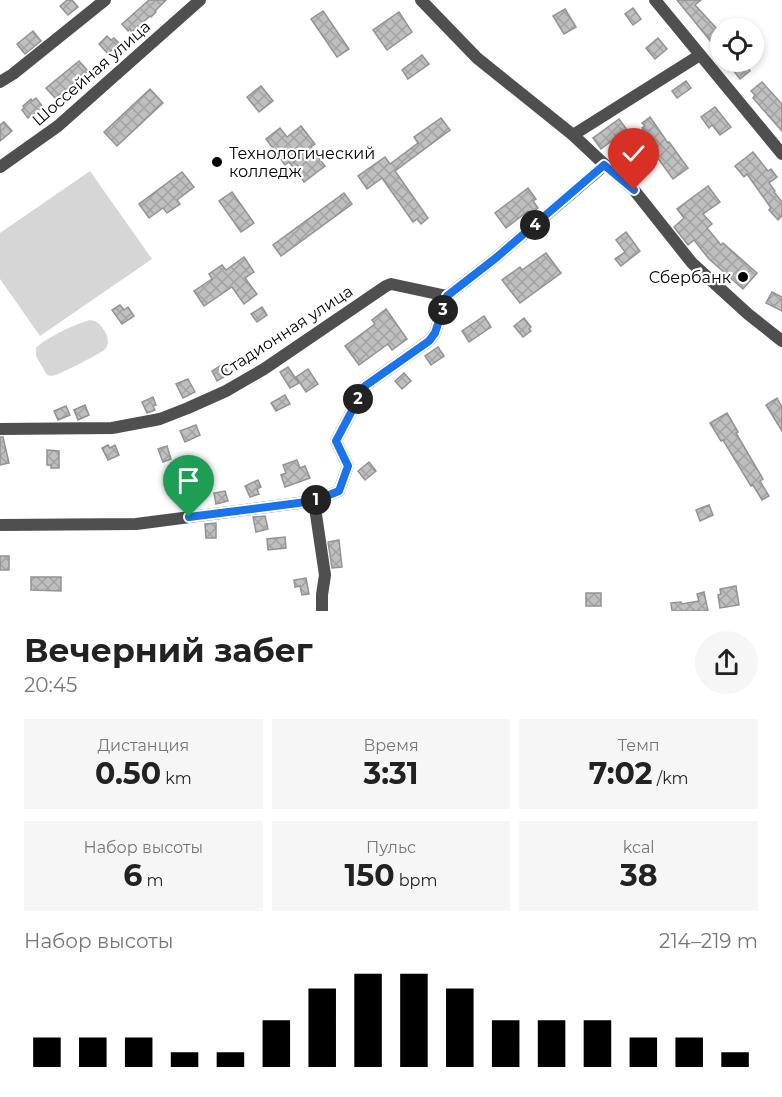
<!DOCTYPE html>
<html lang="ru">
<meta charset="utf-8">
<style>
:root{--surface:#fff;--page:#f6f6f6;--text:#222;--muted:#767676;--accent:#000}
body{margin:0;font-family:Montserrat,sans-serif;background:var(--page);color:var(--text);height:100vh;display:flex;flex-direction:column;font-size:22px;white-space:nowrap}
*{box-sizing:border-box;margin:0}
p{font-size:20px;color:var(--muted)}
.icon{flex:none;width:33px;height:33px;fill:none;stroke:currentColor;stroke-width:2;stroke-linecap:round;stroke-linejoin:round}
.map{position:relative;height:611px;overflow:hidden}
.side{display:flex;flex-direction:column;background:var(--surface);flex:1}
.side>*{flex:none}
.buttons{position:absolute;left:710px;top:18px;display:grid;gap:12px}
.buttons a{display:grid;place-items:center;width:54px;height:54px;border-radius:50%;background:var(--surface);box-shadow:0 3px 9px #0003;font-size:30px}
.pin{position:absolute;display:grid;place-items:center;width:51px;height:51px;color:#fff;margin:-62px -26px;border-radius:50% 50% 50% 0;rotate:-45deg;box-shadow:0 0 6px #0007}
.pin .icon{rotate:45deg}
.km{position:absolute;width:30px;height:30px;margin:-15px;border-radius:50%;background:#222;color:#fff;font-size:16px;line-height:30px;text-align:center}
.round{display:grid;place-items:center;flex:none;width:63px;height:63px;border-radius:32px;background:var(--page)}
.head{display:flex;align-items:center;justify-content:space-between;height:102px;padding:0 24px}
h1{font-size:33px;font-weight:700;line-height:45px}
.stats{display:grid;grid-template-columns:repeat(3,1fr);gap:9px;height:102px;padding:6px 24px}
.stats div{display:grid;align-content:center;border-radius:0px;background:var(--page);text-align:center}
.stats b{font-size:30px;font-weight:700}
.stats small{font-size:16px;font-weight:400}
.stats p{font-size:16px}
.chart{height:168px;padding:12px 24px}
.chart p{display:flex;justify-content:space-between}
.chart svg{width:100%;height:108px;margin-top:6px;stroke:var(--accent);stroke-width:6}
.map>svg:first-child{display:block}
.pitch{fill:#d6d6d6}
.building{fill:url(#building-cross-hatch);stroke:#939393;stroke-width:1.5}
.lines{fill:none;stroke-linecap:round;stroke-linejoin:round}
.minor{stroke:#4f4f4f;stroke-width:12}
.route-casing{stroke:#fff;stroke-width:12}
.route{stroke:#1a73e8;stroke-width:8}
.poi-dot{fill:#000;stroke:#fff;stroke-width:2}
.labels{text-anchor:middle;stroke-width:4.5;stroke-linejoin:round;paint-order:stroke}
.street-label{font-size:16px;fill:#000;stroke:#fff}
.poi-label{font-size:16px;fill:#000;stroke:#fff;text-anchor:start}
</style>
<div class="map">
<svg width="782" height="611" viewBox="0 0 782 611">
<defs>
<pattern id="building-cross-hatch" width="8" height="8" patternUnits="userSpaceOnUse" patternTransform="scale(1.5)"><rect width="8" height="8" fill="#bfbfbf"/><path d="M0 0l8 8M0 8l8-8" fill="none" stroke="#a2a2a2"/></pattern>
</defs>
<rect width="100%" height="100%" fill="#fff"/>
<g class="pitch">
<path d="M 90,171 L 152,259 L 40,336 L 0,279 L 0,233 Z"/>
<path d="M 90,320 C 97,321 100,324 104,330 C 107,335 110,342 106,348 C 103,353 63,372 56,375 C 51,376 52,376 47,375 L 36,356 L 36,348 C 44,339 77,323 90,320 Z"/>
</g>
<g class="building">
<path d="M 67,0 L 72,0 L 78,7 L 68,15 L 60,6 Z"/>
<path d="M 149,0 L 166,0 L 155,11 L 156,12 L 151,17 L 150,16 L 132,32 L 130,29 L 128,31 L 122,24 Z"/>
<path d="M 677,0 L 701,0 L 695,5 L 720,32 L 720,53 Z"/>
<path d="M 633,8 L 641,19 L 633,25 L 625,14 Z"/>
<path d="M 565,9 L 576,27 L 564,34 L 553,16 Z"/>
<path d="M 323,11 L 349,49 L 337,57 L 311,19 Z"/>
<path d="M 399,12 L 412,32 L 387,50 L 373,30 Z"/>
<path d="M 33,31 L 41,41 L 25,54 L 17,44 Z"/>
<path d="M 107,36 L 111,40 L 114,38 L 119,43 L 108,54 L 99,44 Z"/>
<path d="M 658,38 L 667,49 L 655,59 L 646,48 Z"/>
<path d="M 422,55 L 429,64 L 408,79 L 402,70 Z"/>
<path d="M 79,61 L 88,71 L 55,98 L 46,88 Z"/>
<path d="M 727,62 L 743,62 L 750,71 L 740,79 Z"/>
<path d="M 686,81 L 691,88 L 677,98 L 672,91 Z"/>
<path d="M 762,82 L 782,104 L 782,131 L 753,98 L 755,95 L 751,91 Z"/>
<path d="M 261,86 L 273,101 L 259,112 L 247,97 Z"/>
<path d="M 150,89 L 163,103 L 117,146 L 104,132 Z"/>
<path d="M 36,98 L 43,107 L 28,118 L 22,110 L 24,108 L 23,106 L 31,99 L 32,101 Z"/>
<path d="M 715,107 L 731,127 L 720,135 L 712,125 L 709,128 L 701,117 Z"/>
<path d="M 650,117 L 668,143 L 669,142 L 688,168 L 673,179 L 654,153 L 658,151 L 642,128 L 645,126 L 642,123 Z"/>
<path d="M 441,118 L 450,130 L 395,171 L 428,218 L 421,224 L 417,219 L 413,222 L 382,178 L 367,189 L 358,176 L 385,157 L 390,164 L 418,143 L 414,137 Z"/>
<path d="M 619,119 L 630,134 L 637,134 L 637,141 L 623,141 L 623,132 L 601,149 L 593,138 Z"/>
<path d="M 4,122 L 12,131 L 0,141 L 0,125 Z"/>
<path d="M 301,126 L 315,144 L 311,147 L 325,166 L 304,182 L 289,162 L 285,165 L 266,139 L 280,128 L 287,137 Z"/>
<path d="M 753,152 L 768,171 L 771,169 L 777,177 L 769,183 L 775,191 L 774,192 L 782,202 L 782,216 L 778,220 L 769,210 L 771,208 L 747,174 L 744,177 L 735,166 Z"/>
<path d="M 182,172 L 194,187 L 177,200 L 180,204 L 167,213 L 163,208 L 149,218 L 139,204 Z"/>
<path d="M 708,186 L 720,202 L 703,214 L 712,224 L 707,228 L 721,245 L 723,243 L 757,273 L 743,289 L 709,259 L 694,240 L 688,245 L 674,227 L 684,218 L 677,209 Z"/>
<path d="M 528,188 L 536,199 L 533,201 L 538,208 L 531,214 L 528,211 L 506,228 L 495,213 Z"/>
<path d="M 232,192 L 254,223 L 241,232 L 219,201 Z"/>
<path d="M 344,193 L 352,204 L 281,256 L 273,245 Z"/>
<path d="M 626,232 L 640,251 L 621,266 L 615,259 L 625,252 L 616,240 Z"/>
<path d="M 546,253 L 561,273 L 520,303 L 502,280 L 520,267 L 522,270 Z"/>
<path d="M 244,257 L 254,272 L 245,278 L 257,294 L 244,304 L 232,287 L 204,306 L 194,291 L 212,279 L 209,274 L 222,265 L 226,270 Z"/>
<path d="M 772,292 L 782,297 L 782,311 L 766,303 Z"/>
<path d="M 120,305 L 124,310 L 128,307 L 134,316 L 122,324 L 112,310 Z"/>
<path d="M 262,307 L 267,315 L 257,322 L 251,314 Z"/>
<path d="M 386,309 L 407,339 L 392,350 L 388,344 L 359,365 L 345,346 L 375,324 L 372,320 Z"/>
<path d="M 484,316 L 491,327 L 469,342 L 462,331 Z"/>
<path d="M 524,318 L 531,327 L 529,329 L 531,331 L 523,337 L 514,326 Z"/>
<path d="M 438,347 L 444,356 L 431,365 L 425,356 Z"/>
<path d="M 223,364 L 229,374 L 217,381 L 212,371 Z"/>
<path d="M 288,367 L 299,383 L 290,388 L 280,372 Z"/>
<path d="M 308,369 L 318,384 L 306,392 L 296,377 Z"/>
<path d="M 404,373 L 411,381 L 402,389 L 395,381 Z"/>
<path d="M 188,379 L 195,392 L 183,398 L 176,384 Z"/>
<path d="M 285,395 L 290,404 L 276,411 L 271,403 Z"/>
<path d="M 153,397 L 156,405 L 153,406 L 155,410 L 147,413 L 142,402 Z"/>
<path d="M 777,398 L 782,407 L 782,431 L 766,405 Z"/>
<path d="M 85,405 L 89,415 L 78,420 L 74,410 Z"/>
<path d="M 66,406 L 70,415 L 58,420 L 54,411 Z"/>
<path d="M 727,413 L 738,432 L 736,433 L 763,479 L 760,481 L 769,496 L 762,500 L 753,485 L 751,486 L 723,440 L 721,441 L 710,423 Z"/>
<path d="M 196,425 L 200,435 L 185,442 L 180,431 Z"/>
<path d="M 0,437 L 3,437 L 9,463 L 0,465 Z"/>
<path d="M 108,445 L 110,448 L 115,445 L 119,455 L 108,460 L 102,448 Z"/>
<path d="M 167,446 L 171,459 L 163,462 L 158,449 Z"/>
<path d="M 47,450 L 59,451 L 59,468 L 51,468 L 51,465 L 47,465 Z"/>
<path d="M 297,460 L 300,468 L 305,466 L 310,478 L 285,487 L 281,475 L 286,473 L 283,465 Z"/>
<path d="M 369,462 L 376,471 L 365,480 L 358,471 Z"/>
<path d="M 258,480 L 261,487 L 257,489 L 259,494 L 250,497 L 245,486 Z"/>
<path d="M 225,491 L 228,501 L 216,504 L 214,493 Z"/>
<path d="M 709,505 L 713,515 L 700,521 L 696,510 Z"/>
<path d="M 265,516 L 268,529 L 256,532 L 253,517 Z"/>
<path d="M 216,523 L 216,538 L 206,538 L 205,524 Z"/>
<path d="M 285,537 L 286,548 L 268,550 L 267,539 Z"/>
<path d="M 339,540 L 342,567 L 332,568 L 328,542 Z"/>
<rect x="0" y="556" width="9" height="14"/>
<path d="M 31,577 L 61,577 L 61,591 L 31,590 Z"/>
<path d="M 306,578 L 309,594 L 302,595 L 300,586 L 295,587 L 294,580 Z"/>
<path d="M 736,586 L 739,605 L 720,608 L 718,595 L 721,594 L 720,589 Z"/>
<path d="M 704,592 L 708,611 L 672,611 L 671,603 L 681,602 L 682,604 L 699,601 L 697,594 Z"/>
<rect x="586" y="593" width="15" height="13"/>
</g>
<g class="lines">
<g class="minor">
<path d="M 421,0 L 477,58 L 573,135 L 605,165 L 634,190 L 692,263 L 748,314 L 782,341"/>
<path d="M 655,0 L 782,154"/>
<path d="M 0,82 L 13,74 L 105,0"/>
<path d="M 573,135 L 700,55"/>
<path d="M 0,167 L 58,126 L 200,0"/>
<path d="M 0,429 L 112,428 L 160,419 L 188,408 L 226,391 L 264,369 L 386,286 L 391,284 L 447,296"/>
<path d="M 0,525 L 136,524 L 314,501"/>
<path d="M 322,611 L 322,595 L 325,575 L 314,501 L 339,491 L 348,466 L 336,441 L 365,386 L 429,341 L 435,333 L 447,296 L 497,257 L 605,165"/>
</g>
</g>
<g class="lines">
<g class="route-casing">
<path id="route" d="M 189,517 L 314,501 L 339,491 L 348,466 L 336,441 L 365,386 L 429,341 L 435,333 L 447,296 L 497,257 L 604,165 L 634,190"/>
</g>
<use href="#route" class="route"/>
</g>
<g class="poi-dot">
<circle cx="217" cy="162" r="6"/>
<circle cx="743" cy="277" r="6"/>
</g>
<g class="labels">
<g class="street-label">
<text transform="translate(91 73) rotate(-41)" y="6">Шоссейная улица</text>
<text transform="translate(286 331) rotate(-33)" y="6">Стадионная улица</text>
</g>
<g class="poi-label">
<text x="229" y="159">Технологический<tspan x="229" dy="18">колледж</tspan></text>
<text x="731" y="283" text-anchor="end">Сбербанк</text>
</g>
</g>
</svg>
<div class="buttons">
<a><svg class="icon" aria-label="locate" viewBox="0 0 24 24"><circle cx="12" cy="12" r="6"/><path d="M12 2v4M12 18v4M2 12h4M18 12h4"/></svg></a>
</div>
<div class="pin" style="left:189px;top:517px;background:#1e9e55"><svg class="icon" aria-label="arrive" viewBox="0 0 24 24"><path d="M6 21V4h12l-3 4 3 4H6"/></svg></div>
<div class="pin" style="left:634px;top:190px;background:#d93025"><svg class="icon" aria-label="check" viewBox="0 0 24 24"><path d="M5 12l5 5 9-10"/></svg></div>
<b class="km" style="left:316px;top:500px">1</b>
<b class="km" style="left:358px;top:399px">2</b>
<b class="km" style="left:443px;top:310px">3</b>
<b class="km" style="left:535px;top:225px">4</b>
</div>
<section class="side">
<div class="head"><div><h1>Вечерний забег</h1><p>20:45</p></div><a class="round"><svg class="icon" aria-label="share" viewBox="0 0 24 24"><path d="M12 15V3M7 8l5-5 5 5M5 13v7h14v-7"/></svg></a></div>
<div class="stats">
<div><p>Дистанция</p><b>0.50<small> km</small></b></div>
<div><p>Время</p><b>3:31</b></div>
<div><p>Темп</p><b>7:02<small> /km</small></b></div>
</div>
<div class="stats">
<div><p>Набор высоты</p><b>6<small> m</small></b></div>
<div><p>Пульс</p><b>150<small> bpm</small></b></div>
<div><p>kcal</p><b>38</b></div>
</div>
<div class="chart"><p><span>Набор высоты</span>214–219 m</p>
<svg viewBox="0 0 160 44" preserveAspectRatio="none"><path d="M5 44V32M15 44V32M25 44V32M35 44V38M45 44V38M55 44V25M65 44V12M75 44V6M85 44V6M95 44V12M105 44V25M115 44V25M125 44V25M135 44V32M145 44V32M155 44V38"/></svg>
</div>
</section>
